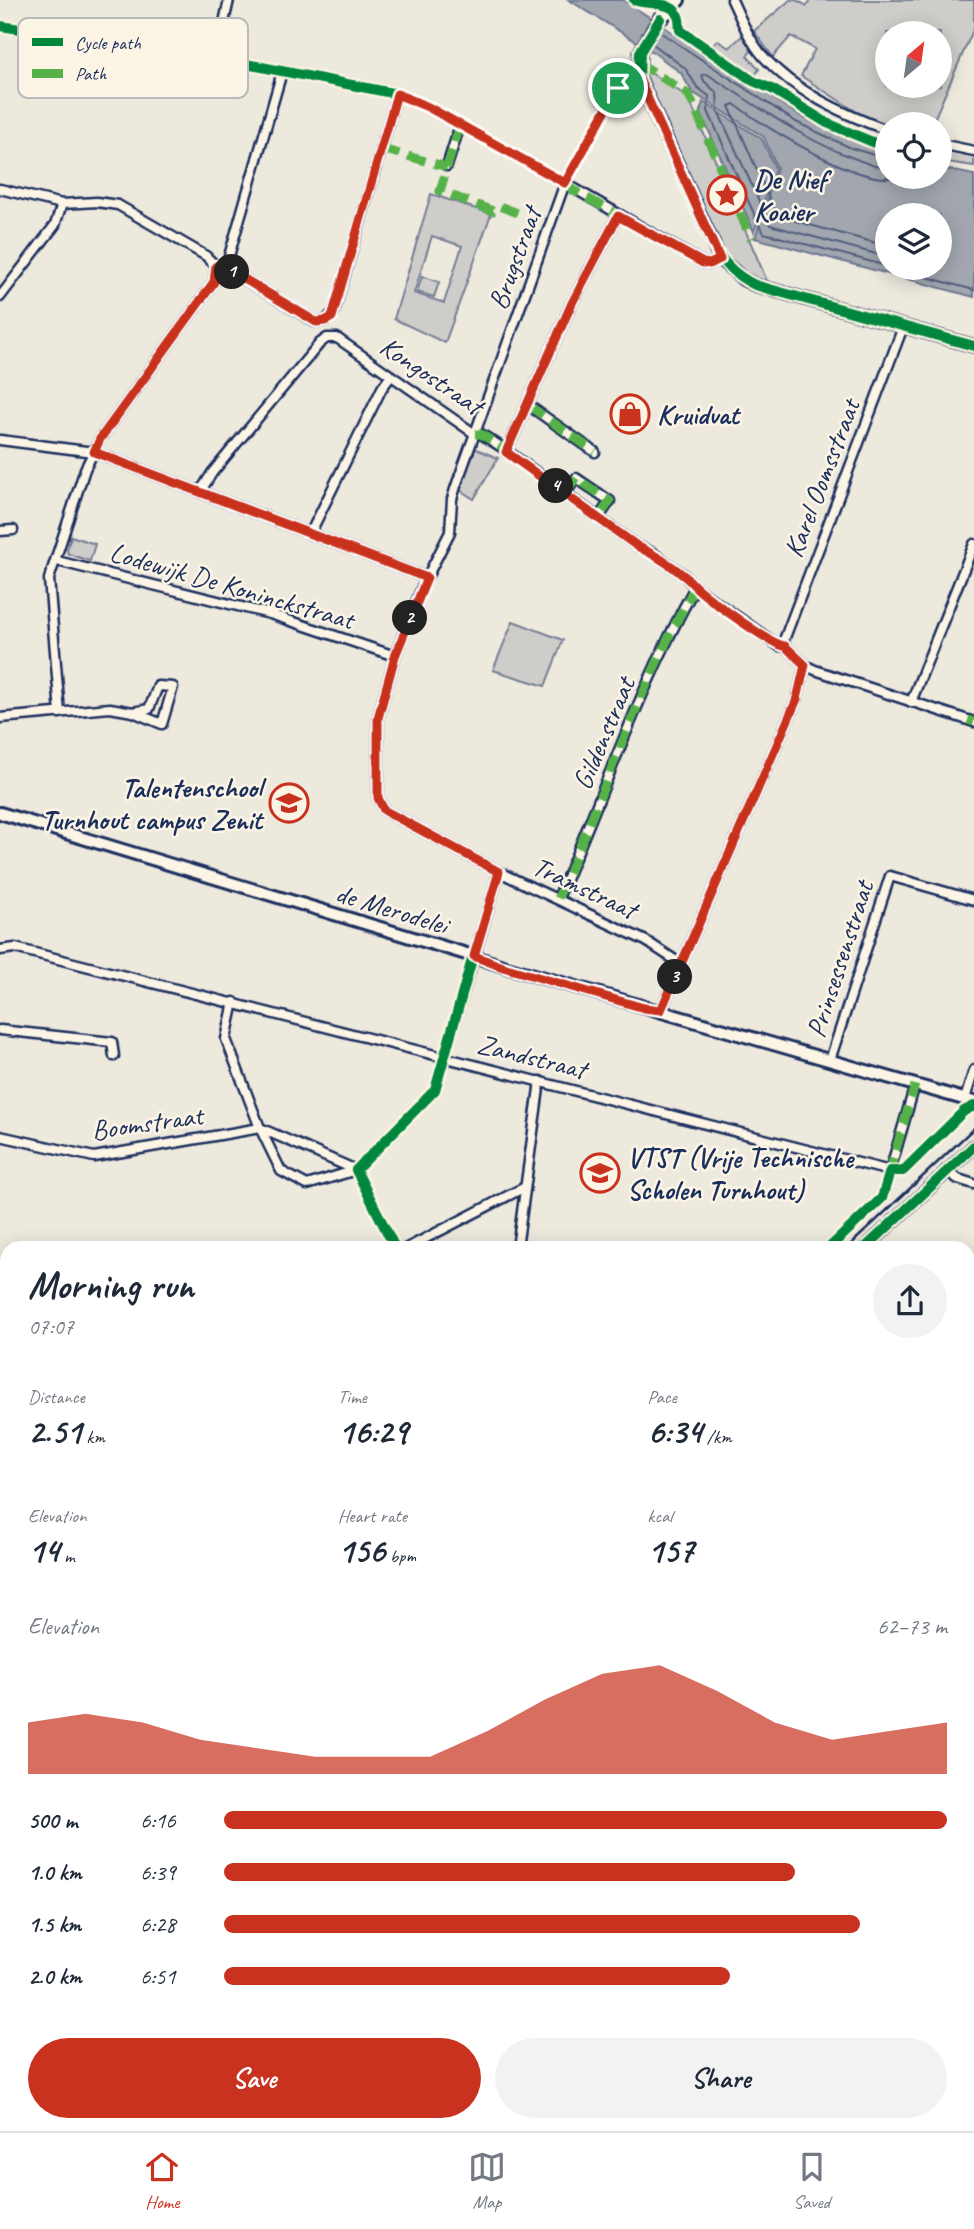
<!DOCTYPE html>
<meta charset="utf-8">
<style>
:root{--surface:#fff;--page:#f2f2f3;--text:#1f2937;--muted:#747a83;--line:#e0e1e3;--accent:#c8321e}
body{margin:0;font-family:Caveat,sans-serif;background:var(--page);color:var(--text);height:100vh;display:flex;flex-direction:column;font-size:26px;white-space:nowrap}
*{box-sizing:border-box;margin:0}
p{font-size:23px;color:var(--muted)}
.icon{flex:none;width:38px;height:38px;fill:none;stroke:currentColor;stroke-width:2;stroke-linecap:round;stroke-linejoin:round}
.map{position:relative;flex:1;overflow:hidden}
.drawer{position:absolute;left:0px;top:1241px;width:975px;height:891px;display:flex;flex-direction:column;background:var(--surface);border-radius:21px 21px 0 0;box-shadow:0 4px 18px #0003}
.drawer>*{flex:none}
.needle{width:46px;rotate:29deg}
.tools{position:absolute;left:875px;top:21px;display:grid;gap:14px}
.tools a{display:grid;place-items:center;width:77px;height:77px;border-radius:50%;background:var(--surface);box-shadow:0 4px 18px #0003;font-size:35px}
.pin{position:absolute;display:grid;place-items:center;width:60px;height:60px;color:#fff;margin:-30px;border:4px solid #fff;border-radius:50%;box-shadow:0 2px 7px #0007}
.km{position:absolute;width:35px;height:35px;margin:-18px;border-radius:50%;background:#222;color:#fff;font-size:19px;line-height:35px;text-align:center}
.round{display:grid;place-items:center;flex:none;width:74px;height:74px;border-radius:37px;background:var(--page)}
.head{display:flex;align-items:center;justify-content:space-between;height:119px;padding:0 28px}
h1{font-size:38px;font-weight:700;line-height:52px}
.figures{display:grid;grid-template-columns:repeat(3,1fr);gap:10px;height:119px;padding:7px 28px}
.figures div{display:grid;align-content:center}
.figures b{font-size:35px;font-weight:700}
.figures small{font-size:19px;font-weight:400}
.figures p{font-size:19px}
.chart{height:196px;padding:14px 28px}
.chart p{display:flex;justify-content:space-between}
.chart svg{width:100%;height:126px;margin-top:7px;fill:var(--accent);opacity:.7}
.primary-button{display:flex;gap:14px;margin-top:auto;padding:14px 28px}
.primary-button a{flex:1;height:80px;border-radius:42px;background:var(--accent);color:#fff;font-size:28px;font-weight:700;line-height:80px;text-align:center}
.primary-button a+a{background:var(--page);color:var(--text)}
ul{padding:0 28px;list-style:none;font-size:23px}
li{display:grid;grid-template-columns:112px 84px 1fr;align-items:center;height:52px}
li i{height:18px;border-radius:9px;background:var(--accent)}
.tab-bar{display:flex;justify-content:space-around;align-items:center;height:98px;border-top:2px solid var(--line);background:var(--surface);font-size:19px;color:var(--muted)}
.tab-bar a{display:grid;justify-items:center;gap:4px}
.tab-bar .on{color:var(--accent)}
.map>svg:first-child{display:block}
.green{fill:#cfcdca;stroke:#757e94;stroke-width:2;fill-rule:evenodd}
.water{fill:#a2a7af;stroke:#6c778f;stroke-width:2;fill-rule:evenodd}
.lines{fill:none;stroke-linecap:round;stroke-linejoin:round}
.shore{stroke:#515f7e;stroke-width:2}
.street-casing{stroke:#1b2f5e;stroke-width:13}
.secondary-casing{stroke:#1b2f5e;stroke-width:16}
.primary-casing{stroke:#1b2f5e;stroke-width:18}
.street{stroke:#fcf5e5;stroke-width:8}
.secondary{stroke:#fcf5e5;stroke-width:10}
.primary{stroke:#fcf5e5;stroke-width:12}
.rail{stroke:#1b2f5e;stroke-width:2.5}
.quiet{stroke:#55b248;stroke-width:9;stroke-dasharray:18 9;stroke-linecap:butt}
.cycleway-casing{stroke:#fcf5e5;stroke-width:15}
.cycleway{stroke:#00873e;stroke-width:10}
.route-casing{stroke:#fff;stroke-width:14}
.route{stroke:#c8321e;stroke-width:9}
.labels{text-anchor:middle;stroke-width:5;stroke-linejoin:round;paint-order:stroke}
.poi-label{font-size:28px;font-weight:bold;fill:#1b2f5e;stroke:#fcf5e5;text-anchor:start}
.street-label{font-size:28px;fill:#1b2f5e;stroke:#fcf5e5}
.key{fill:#fcf5e5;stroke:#b8babc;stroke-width:2}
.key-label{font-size:19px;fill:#1b2f5e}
</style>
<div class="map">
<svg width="974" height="2131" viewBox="0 0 974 2131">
<rect width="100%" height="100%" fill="#eee9dd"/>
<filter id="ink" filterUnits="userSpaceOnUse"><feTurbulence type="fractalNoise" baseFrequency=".0143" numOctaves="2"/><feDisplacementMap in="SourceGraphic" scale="14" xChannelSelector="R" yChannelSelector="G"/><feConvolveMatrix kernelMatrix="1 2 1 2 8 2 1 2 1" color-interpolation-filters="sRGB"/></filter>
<g filter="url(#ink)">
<g class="green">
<path d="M 790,0 L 796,0 L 807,6 L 810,0 L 974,0 L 974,28 L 932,124 L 887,126 L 881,124 L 857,112 L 801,76 L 815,49 L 791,36 L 773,57 L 754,31 ZM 887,33 L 940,33 L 940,86 L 887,86 Z"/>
<path d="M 742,36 L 752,50 L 747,56 L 759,69 L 754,77 L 710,48 L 717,40 L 729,48 Z"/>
<path d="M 643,68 L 688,97 L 768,283 C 748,276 732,266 721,247 Z"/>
<path d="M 940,147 L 974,154 L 974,166 L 940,161 Z"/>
<path d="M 431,194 L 491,214 L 445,343 L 394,319 ZM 432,236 L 462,246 L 444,303 L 414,293 Z"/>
<path d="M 422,276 L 439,282 L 434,297 L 417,292 Z"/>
<path d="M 474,448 L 498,458 L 474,499 L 460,490 Z"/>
<path d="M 71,536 L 95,544 L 90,561 L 68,554 L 67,550 Z"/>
<path d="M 513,621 L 563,640 L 545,686 L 493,670 Z"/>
<path d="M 968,1369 L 974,1371 L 974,1426 L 968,1424 Z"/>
</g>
<g class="water">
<path d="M 569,0 L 623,0 L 800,116 L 828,130 L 887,153 L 887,177 L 940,177 L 940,168 L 974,175 L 974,297 L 755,238 L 777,168 L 764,137 L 692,92 L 681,73 L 653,52 ZM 887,215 L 940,215 L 940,268 L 887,268 Z"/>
<path d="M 703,102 L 762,139 L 775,168 L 754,232 L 700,111 Z"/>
</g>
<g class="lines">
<g class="shore">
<path d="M 660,32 L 796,122 L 851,148 L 887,159"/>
<path d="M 653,44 L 685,68 L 697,87 L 709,96 L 708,111 L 759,225 L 764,233 L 887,266"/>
<path d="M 887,168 C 877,168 866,163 856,159 C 801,139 756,105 707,74 L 702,75 L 704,81 L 717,93 L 718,111 L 770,225 L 887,257"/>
<path d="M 887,246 L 777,216 L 729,106 L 734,104 C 764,126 860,187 896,177"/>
<path d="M 893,268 L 974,290"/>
</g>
<g class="street-casing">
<g id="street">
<path d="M 732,0 C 741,19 749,40 763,56 C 795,92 843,114 887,130"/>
<path d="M 0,26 L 216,58 L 397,94 L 428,107 L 532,164 L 703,263 L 710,264 L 720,259"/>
<path d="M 216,58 L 229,0"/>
<path d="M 282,72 L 227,263 L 231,271 L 315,322 L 325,321 L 334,312 L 397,94"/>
<path d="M 639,79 L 618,88 L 565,183 L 456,486 L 452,499 L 450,532 L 423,585 L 395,656 L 378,718 L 378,798 L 384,810 L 389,813 L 499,872 L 646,941 L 681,964"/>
<path d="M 940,144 L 974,151"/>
<path d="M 447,166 L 460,125"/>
<path d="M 0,189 L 62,204 L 97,202 L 118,205 L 206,256 L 216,266 L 214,282 L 100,439 L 85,469 L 49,579 L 60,713"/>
<path d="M 0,297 L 55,225 L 62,204"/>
<path d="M 528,405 L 595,452"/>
<path d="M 0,440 L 94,452 L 427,578"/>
<path d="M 506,452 L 572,303 L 618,216"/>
<path d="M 200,492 L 212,473 L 320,343 L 327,338 L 337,338 L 475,434 L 481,434 L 503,448 L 637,546 L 653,553 L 684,575 L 695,587 L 779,646 L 785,646"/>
<path d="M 566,493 L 576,478 L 610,501 L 599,517"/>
<path d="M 0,531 L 13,530"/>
<path d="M 310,534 L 382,388 L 391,376"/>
<path d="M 57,561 L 270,614 L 395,656"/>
<path d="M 785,646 L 784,640 L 903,327"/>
<path d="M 785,646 L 805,665 L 815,670 L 974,722"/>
<path d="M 911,702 L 974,544"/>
<path d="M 0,718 L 110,708 L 133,712 L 162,724 L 173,687 L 158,686 L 149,709 L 133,712"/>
<path d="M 558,898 C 603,795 640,686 695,587"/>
<path d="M 0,950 L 15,948 L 890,1171"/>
<path d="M 234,1002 L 226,1039 L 260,1128 L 281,1171 L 307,1185 L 356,1170 L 435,1090 L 499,872"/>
<path d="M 661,1010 L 797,699 L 805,665"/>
<path d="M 0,1030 L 112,1042 L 114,1056"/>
<path d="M 830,1060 L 890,876 L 974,900"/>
<path d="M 965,1099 L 974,1070"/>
<path d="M 260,1128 L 356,1170"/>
<path d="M 0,1136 L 94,1157 L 260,1128"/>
<path d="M 356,1170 L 395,1248"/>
<path d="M 946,1170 L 958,1179 L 974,1184"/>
<path d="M 407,1248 L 525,1187"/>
<path d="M 517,1248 L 540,1081"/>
<path d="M 829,1248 L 882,1198 L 915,1085"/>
<path d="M 968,1297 L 974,1298"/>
<path d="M 968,1475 L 974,1478"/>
<path d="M 968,1728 L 974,1718"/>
<path d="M 0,1783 L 7,1794"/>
<path d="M 0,1883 L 7,1878"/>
<path d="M 0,1991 L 7,1994"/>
<path d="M 0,2025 L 7,2018"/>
<path d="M 0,2069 L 7,2062"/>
<path d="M 0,2090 L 7,2094"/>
<path d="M 968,2123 L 974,2128"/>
<path d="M 61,2124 L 72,2131"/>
<path d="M 219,2124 L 230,2131"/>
<path d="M 426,2124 L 427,2131"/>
<path d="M 245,2131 L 249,2124"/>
</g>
</g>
<g class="secondary-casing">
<g id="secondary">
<path d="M 670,0 L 640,52 L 639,79 L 720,259 L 743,279 L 755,285 L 974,346"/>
<path d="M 662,18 L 679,0"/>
<path d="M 0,813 L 473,956 L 503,966 L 974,1102"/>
<path d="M 865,1248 L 974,1146"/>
<path d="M 0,1628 L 7,1626"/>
<path d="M 968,1633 L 974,1638"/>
</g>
</g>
<g class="primary-casing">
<g id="primary">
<path d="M 0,2032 L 7,2036"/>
<path d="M 0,2051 L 7,2055"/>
<path d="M 128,2124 L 140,2131"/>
<path d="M 162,2124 L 173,2131"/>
</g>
</g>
<use href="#street" class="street"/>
<use href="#secondary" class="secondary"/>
<use href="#primary" class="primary"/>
<g class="rail">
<path d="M 847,1248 L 974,1128"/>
<path d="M 0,2045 L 7,2038"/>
</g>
<g class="quiet">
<path d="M 638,62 L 689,95 L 751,239"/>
<path d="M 460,125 L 440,191 L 493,211 L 499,206 L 523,215"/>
<path d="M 382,149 L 447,167"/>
<path d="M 565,183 L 573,190 L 703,263 L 710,264 L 720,259"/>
<path d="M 528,405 L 595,452"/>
<path d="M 475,434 L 481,434 L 503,448 L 637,546 L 653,553 L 684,575 L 695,587 L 779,646 L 785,646"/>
<path d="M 506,452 L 572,303 L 618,216"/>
<path d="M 566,493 L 576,478 L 610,501 L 599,517"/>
<path d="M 968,720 L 974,722"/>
<path d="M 558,898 C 603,795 640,686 695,587"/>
<path d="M 888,1176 L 915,1085"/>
<path d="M 968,1728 L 974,1718"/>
</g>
<g class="cycleway-casing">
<g id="cycleway">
<path d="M 634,0 C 647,5 676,0 679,19 C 680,23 679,26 680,30 L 753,81 L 772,89 L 827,123 L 887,148"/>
<path d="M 660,19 L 640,52 L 639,79 L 709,238 C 721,260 732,274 755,285 L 974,346"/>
<path d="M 0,26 L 216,58 L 397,94 L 428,107 L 565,183 L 618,88 L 639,79"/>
<path d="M 395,1248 L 356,1170 L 435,1090 L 473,956"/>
<path d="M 829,1248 L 882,1198 L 890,1171 L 903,1171 L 964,1111 L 974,1106"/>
<path d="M 865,1248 L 974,1146"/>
</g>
</g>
<use href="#cycleway" class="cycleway"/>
</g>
</g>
<g class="lines" filter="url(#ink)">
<g class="route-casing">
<path id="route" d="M 639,79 L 720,259 L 710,264 L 703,263 L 618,216 L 572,303 L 506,452 L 637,546 C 653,554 669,563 683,575 C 689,579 693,585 699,590 C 712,601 771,645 785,646 L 805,665 L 797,699 L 661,1010 L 644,1008 L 503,967 L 474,956 L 499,872 L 389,813 L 384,810 L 378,798 L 378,718 L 395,656 L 427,578 L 94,452 L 100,439 L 214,282 L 216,266 L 227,263 L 231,271 L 316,322 L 325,321 L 332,317 L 397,94 L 428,107 L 565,183 L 618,88 Z"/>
</g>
<use href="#route" class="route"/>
</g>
<defs>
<g id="sight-ring" transform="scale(2.0125)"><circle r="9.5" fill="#fcf5e5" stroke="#c8321e" stroke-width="1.5"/><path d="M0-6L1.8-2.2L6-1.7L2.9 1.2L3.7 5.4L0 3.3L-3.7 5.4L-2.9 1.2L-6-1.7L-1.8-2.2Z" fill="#c8321e"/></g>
<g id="shop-ring" transform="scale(2.0125)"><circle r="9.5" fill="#fcf5e5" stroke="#c8321e" stroke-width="1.5"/><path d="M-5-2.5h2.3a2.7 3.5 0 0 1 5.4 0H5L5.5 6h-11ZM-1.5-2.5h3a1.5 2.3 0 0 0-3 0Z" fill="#c8321e"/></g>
<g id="university-ring" transform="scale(2.0125)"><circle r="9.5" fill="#fcf5e5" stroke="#c8321e" stroke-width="1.5"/><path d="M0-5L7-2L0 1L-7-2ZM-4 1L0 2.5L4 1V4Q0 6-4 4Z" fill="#c8321e"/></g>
<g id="school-ring" transform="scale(2.0125)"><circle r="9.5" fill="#fcf5e5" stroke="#c8321e" stroke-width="1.5"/><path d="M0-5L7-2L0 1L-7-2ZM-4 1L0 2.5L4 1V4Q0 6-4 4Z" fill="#c8321e"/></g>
</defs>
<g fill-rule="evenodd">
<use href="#sight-ring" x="727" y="195"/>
<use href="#shop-ring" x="630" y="414"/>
<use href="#university-ring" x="289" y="803"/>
<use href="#school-ring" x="600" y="1173"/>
</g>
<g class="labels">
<g class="poi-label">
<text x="754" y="189">De Nief<tspan x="754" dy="32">Koaier</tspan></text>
<text x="657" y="424">Kruidvat</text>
<text x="262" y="797" text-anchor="end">Talentenschool<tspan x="262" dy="32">Turnhout campus Zenit</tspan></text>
<text x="627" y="1167">VTST (Vrije Technische<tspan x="627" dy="32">Scholen Turnhout)</tspan></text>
</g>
<g class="street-label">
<text transform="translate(514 258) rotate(-70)" y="10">Brugstraat</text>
<text transform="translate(432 375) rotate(34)" y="10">Kongostraat</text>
<text transform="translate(821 478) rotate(-69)" y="10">Karel Oomsstraat</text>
<text transform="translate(232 585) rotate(16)" y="10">Lodewijk De Koninckstraat</text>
<text transform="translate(603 733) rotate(-67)" y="10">Gildenstraat</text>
<text transform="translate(585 887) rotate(25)" y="10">Tramstraat</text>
<text transform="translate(392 908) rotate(17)" y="10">de Merodelei</text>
<text transform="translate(839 959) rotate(-72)" y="10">Prinsessenstraat</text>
<text transform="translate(532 1056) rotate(14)" y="10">Zandstraat</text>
<text transform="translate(147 1122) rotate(-8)" y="10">Boomstraat</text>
</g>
</g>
<rect x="18" y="18" width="230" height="80" rx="10" class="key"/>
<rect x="32" y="38" width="31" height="8" fill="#00873e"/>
<rect x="32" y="69" width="31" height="9" fill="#55b248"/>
<g class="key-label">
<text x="75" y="49">Cycle path</text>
<text x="75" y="80">Path</text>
</g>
</svg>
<div class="tools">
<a><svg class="needle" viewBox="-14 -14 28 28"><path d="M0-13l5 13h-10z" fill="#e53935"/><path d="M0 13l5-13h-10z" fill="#747a83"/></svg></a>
<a><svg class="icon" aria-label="locate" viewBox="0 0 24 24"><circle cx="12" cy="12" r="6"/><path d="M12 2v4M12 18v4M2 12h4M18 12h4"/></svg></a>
<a><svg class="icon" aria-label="layers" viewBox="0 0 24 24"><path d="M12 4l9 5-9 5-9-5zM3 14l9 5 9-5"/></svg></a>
</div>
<div class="pin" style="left:618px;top:88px;background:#1e9e55"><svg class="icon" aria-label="arrive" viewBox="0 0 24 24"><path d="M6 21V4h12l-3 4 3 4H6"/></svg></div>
<b class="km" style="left:232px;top:272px">1</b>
<b class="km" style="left:410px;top:618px">2</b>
<b class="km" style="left:675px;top:977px">3</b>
<b class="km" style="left:556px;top:486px">4</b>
<section class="drawer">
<div class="head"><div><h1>Morning run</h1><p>07:07</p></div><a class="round"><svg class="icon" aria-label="share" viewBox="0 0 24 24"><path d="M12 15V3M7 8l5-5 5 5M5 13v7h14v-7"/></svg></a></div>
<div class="figures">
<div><p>Distance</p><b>2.51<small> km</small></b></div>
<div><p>Time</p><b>16:29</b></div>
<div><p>Pace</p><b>6:34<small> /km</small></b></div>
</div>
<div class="figures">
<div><p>Elevation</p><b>14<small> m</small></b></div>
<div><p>Heart rate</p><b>156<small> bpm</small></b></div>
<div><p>kcal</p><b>157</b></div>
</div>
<div class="chart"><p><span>Elevation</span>62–73 m</p>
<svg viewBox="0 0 160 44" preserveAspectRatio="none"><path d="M0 44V26L10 23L20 26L30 32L40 35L50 38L60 38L70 38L80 29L90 18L100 9L110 6L120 15L130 26L140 32L150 29L160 26V44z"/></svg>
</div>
<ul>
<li><b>500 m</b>6:16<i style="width:100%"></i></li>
<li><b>1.0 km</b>6:39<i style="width:79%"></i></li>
<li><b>1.5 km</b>6:28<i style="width:88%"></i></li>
<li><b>2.0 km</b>6:51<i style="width:70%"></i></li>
</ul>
<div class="primary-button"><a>Save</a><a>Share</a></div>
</section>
</div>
<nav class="tab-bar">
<a class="on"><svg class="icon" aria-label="home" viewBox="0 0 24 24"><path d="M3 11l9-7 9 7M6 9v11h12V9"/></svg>Home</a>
<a><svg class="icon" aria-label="map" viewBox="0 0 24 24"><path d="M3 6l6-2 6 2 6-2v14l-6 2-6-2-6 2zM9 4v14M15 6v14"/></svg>Map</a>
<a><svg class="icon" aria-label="saved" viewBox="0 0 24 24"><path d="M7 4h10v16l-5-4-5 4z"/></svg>Saved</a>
</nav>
